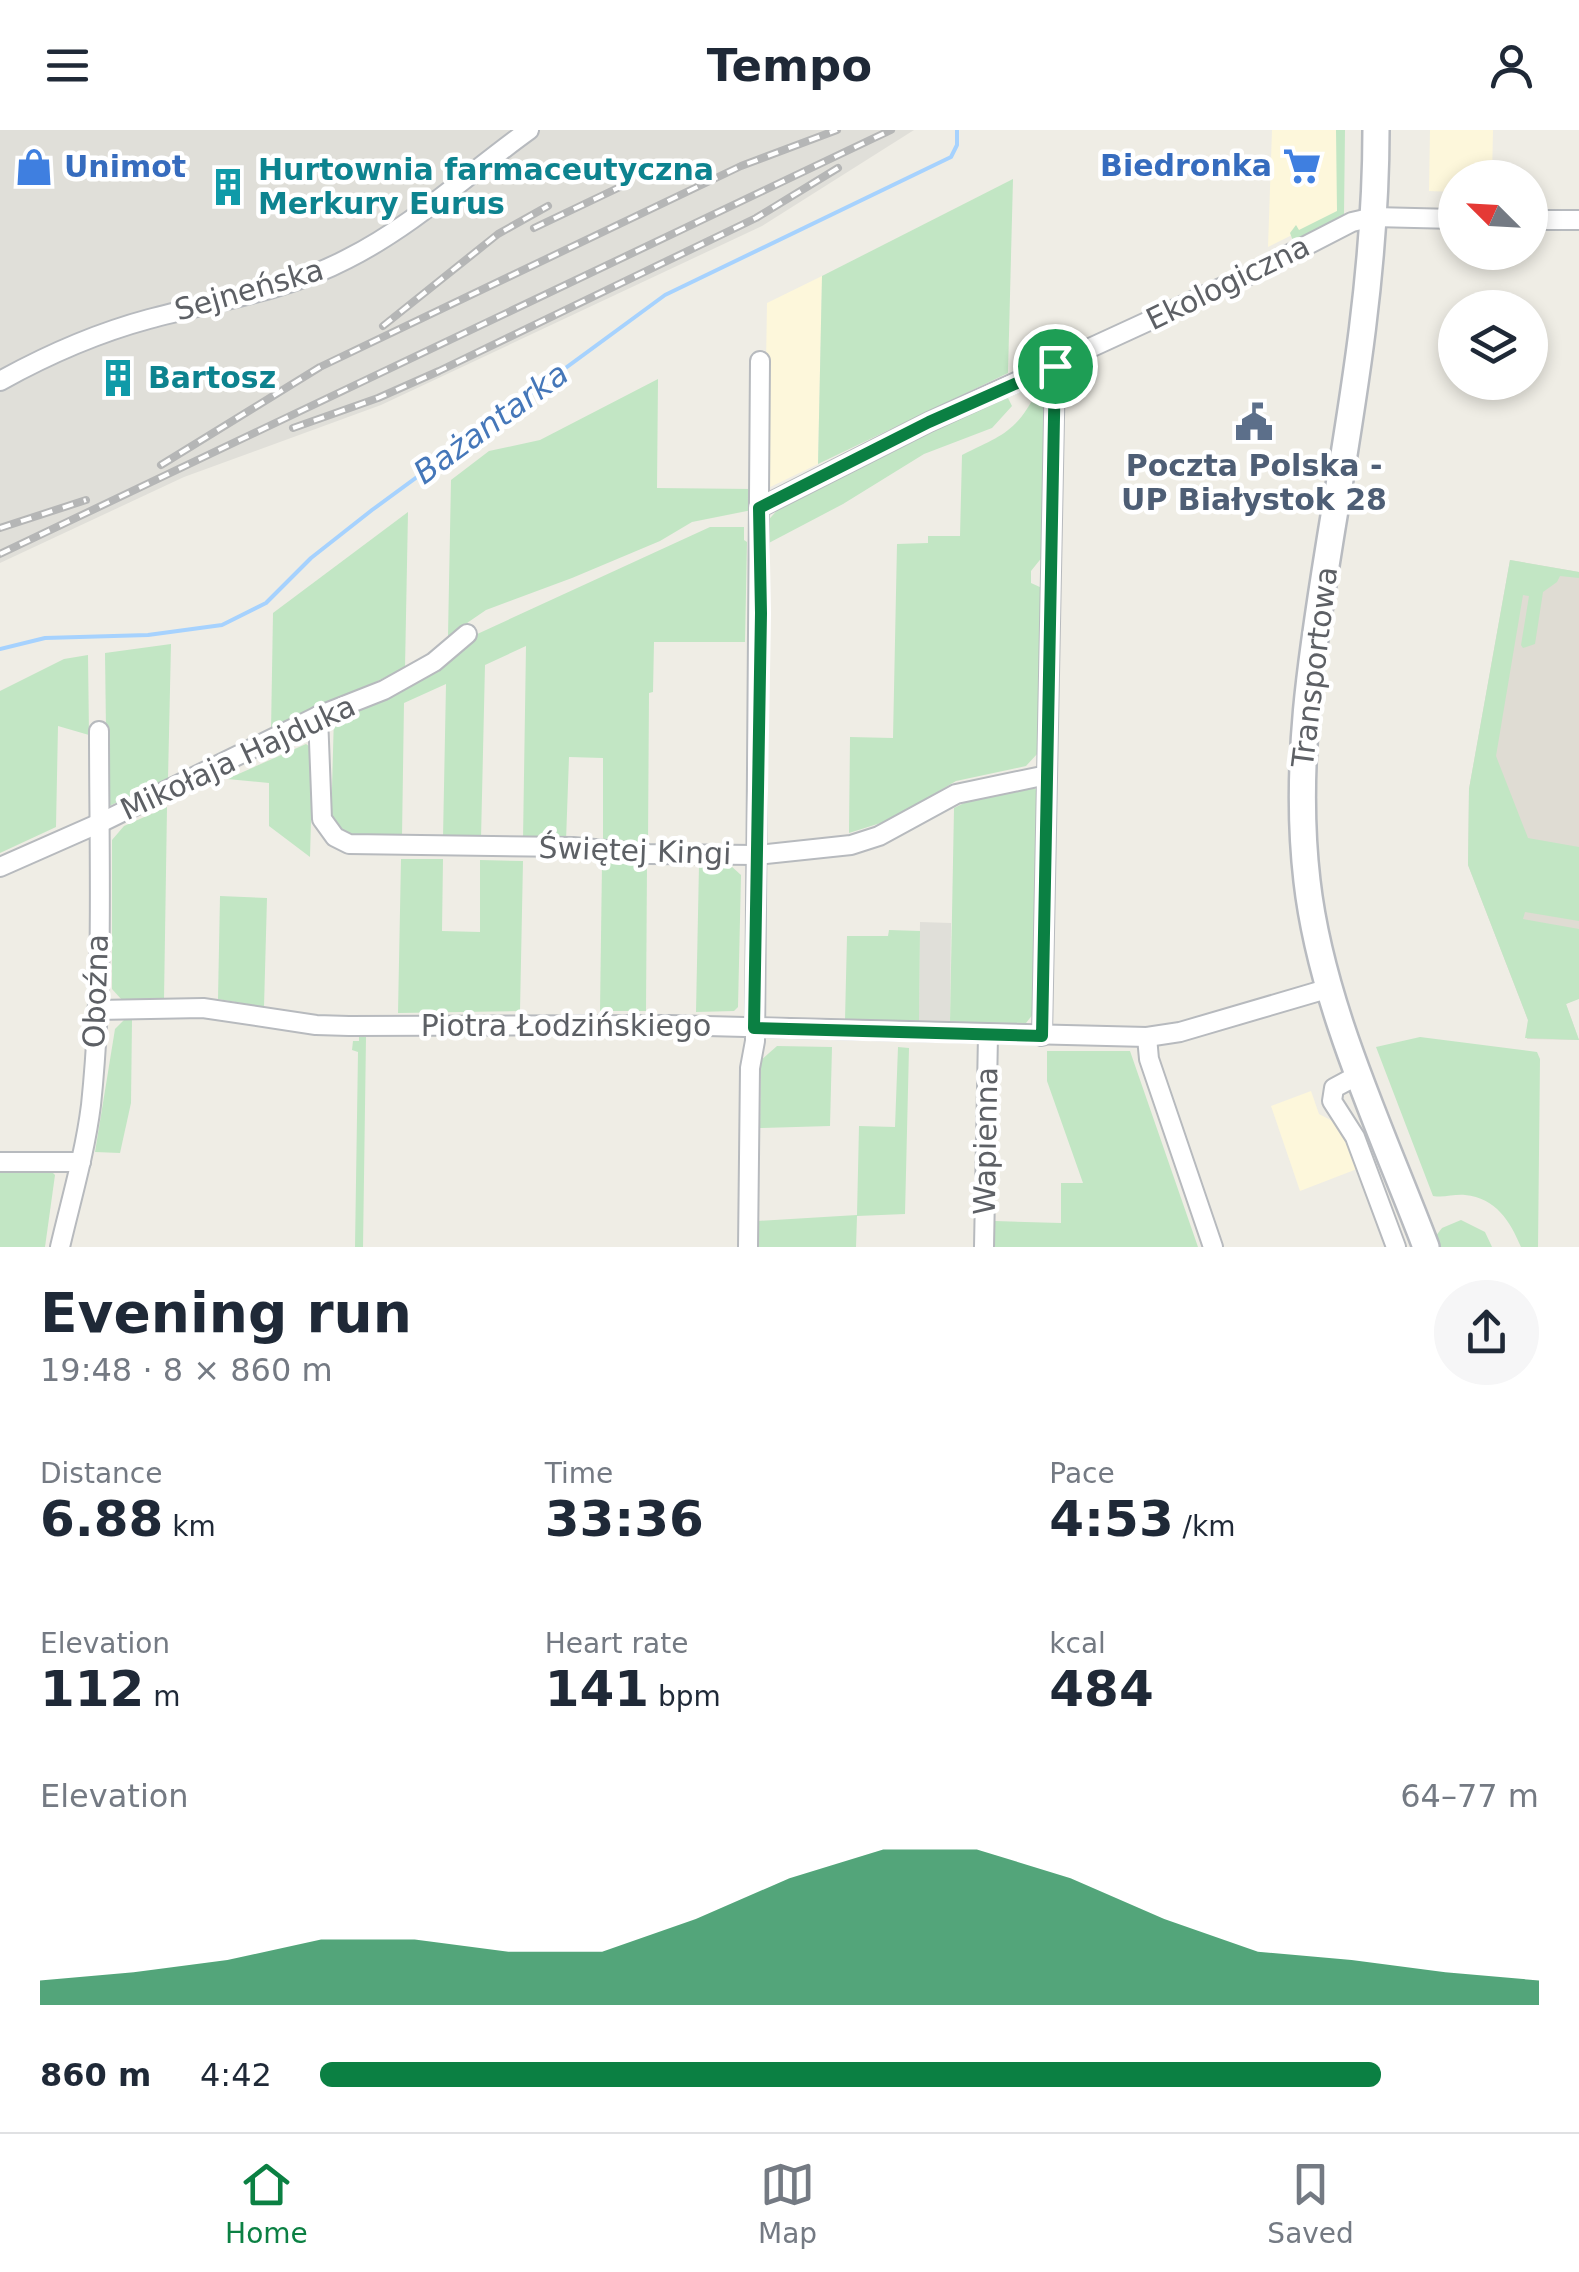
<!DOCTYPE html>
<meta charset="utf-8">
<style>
:root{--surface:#fff;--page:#f6f6f7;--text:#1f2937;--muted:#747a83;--line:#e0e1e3;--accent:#0b8043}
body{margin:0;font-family:"DejaVu Sans",sans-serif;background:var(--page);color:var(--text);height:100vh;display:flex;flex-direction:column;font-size:38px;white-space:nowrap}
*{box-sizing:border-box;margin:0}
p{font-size:32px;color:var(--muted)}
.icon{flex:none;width:55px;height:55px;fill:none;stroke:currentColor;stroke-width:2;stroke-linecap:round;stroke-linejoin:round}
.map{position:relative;height:1117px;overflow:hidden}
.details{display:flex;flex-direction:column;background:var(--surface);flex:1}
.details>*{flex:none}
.needle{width:65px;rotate:294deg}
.tools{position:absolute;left:1438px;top:30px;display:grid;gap:20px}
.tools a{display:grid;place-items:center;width:110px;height:110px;border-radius:50%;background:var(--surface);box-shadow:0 5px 15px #0003;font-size:50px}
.pin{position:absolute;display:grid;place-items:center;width:85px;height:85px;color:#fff;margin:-42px;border:5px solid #fff;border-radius:50%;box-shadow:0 2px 10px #0007}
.round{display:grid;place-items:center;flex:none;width:105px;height:105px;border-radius:52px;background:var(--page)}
.headline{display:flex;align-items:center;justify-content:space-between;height:170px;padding:0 40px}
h1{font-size:55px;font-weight:800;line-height:75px}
.stats{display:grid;grid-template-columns:repeat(3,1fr);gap:15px;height:170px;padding:10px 40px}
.stats div{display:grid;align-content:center}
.stats b{font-size:50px;font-weight:800}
.stats small{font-size:28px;font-weight:400}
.stats p{font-size:28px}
.chart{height:280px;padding:20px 40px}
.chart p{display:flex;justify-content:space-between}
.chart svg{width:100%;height:180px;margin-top:10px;fill:var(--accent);opacity:.7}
ul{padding:0 40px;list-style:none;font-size:32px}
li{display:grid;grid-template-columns:160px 120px 1fr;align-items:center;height:75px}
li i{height:25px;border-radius:12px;background:var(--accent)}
header{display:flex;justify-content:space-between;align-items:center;height:130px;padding:0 40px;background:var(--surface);font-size:45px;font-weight:800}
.menu{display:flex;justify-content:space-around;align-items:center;height:140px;border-top:2px solid var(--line);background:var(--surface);font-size:28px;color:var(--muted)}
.menu a{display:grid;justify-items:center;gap:5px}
.menu .selected{color:var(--accent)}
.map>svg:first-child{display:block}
.commercial{fill:#fdf7db}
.industrial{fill:#e0dfd9}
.education{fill:#dfdcd3}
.green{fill:#c2e6c4}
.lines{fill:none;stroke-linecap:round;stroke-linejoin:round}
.stream{stroke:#a6d2fe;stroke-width:4}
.street-casing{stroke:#b7babe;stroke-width:22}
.secondary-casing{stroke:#b8bbc0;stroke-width:30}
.street{stroke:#fff;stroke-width:18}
.secondary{stroke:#fff;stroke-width:25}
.rail-casing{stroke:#b5b6b6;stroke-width:8}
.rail{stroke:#fff;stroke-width:4;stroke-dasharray:11;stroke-linecap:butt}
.route-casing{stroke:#fff;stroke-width:20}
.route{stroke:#0b8043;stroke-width:12}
.labels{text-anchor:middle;stroke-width:9;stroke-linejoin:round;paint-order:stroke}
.shop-label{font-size:30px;font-weight:bold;fill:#366cbe;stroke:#fff;text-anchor:end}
.culture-label{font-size:30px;font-weight:bold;fill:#0d838f;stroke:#fff;text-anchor:start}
.street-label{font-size:30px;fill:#5d6065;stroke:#fff}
.service-label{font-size:30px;font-weight:bold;fill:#4e5e75;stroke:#fff}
.water-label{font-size:32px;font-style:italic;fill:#4577b9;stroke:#fff}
</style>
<header><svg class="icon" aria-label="menu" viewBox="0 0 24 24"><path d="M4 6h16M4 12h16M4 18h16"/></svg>Tempo<svg class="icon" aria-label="person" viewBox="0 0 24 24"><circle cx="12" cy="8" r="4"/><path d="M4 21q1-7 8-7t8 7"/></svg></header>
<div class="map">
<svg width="1579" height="1117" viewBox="0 0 1579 1117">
<rect width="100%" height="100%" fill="#efede5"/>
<g class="commercial">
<path d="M 1272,0 L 1337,0 L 1338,82 L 1268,117 Z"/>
<path d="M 1430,0 L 1493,0 L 1492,47 L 1455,48 L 1455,62 L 1429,61 Z"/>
<path d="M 822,146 L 818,334 L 764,360 L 767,173 Z"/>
<path d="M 1311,961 L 1319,984 L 1340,995 L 1357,1039 L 1300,1061 L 1271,976 Z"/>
</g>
<g class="industrial">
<path d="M 0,0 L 914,0 L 762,96 L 381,275 L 184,347 L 0,433 Z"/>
<path d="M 920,792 L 951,793 L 950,892 L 919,891 Z"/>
</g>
<path class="education" d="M 1510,430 L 1579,442 L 1579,868 L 1566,874 L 1579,910 L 1527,909 L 1528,890 L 1468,735 L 1469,659 Z"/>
<g class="green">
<path d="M 1336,0 L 1345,0 L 1344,85 L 1293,111 L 1290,103 L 1296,95 L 1299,100 L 1337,81 Z"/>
<path d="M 1013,49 L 1008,243 L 818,334 L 822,146 Z"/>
<path d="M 658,249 L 657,358 L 753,359 L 752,380 L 692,392 L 660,411 L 572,448 L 486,480 L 448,506 L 451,350 L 489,321 L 540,310 Z"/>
<path d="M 1038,259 L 1047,262 L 1043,426 L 1031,441 L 1031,453 L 1042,458 L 1038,623 L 1026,636 L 956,651 L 890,690 L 849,703 L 850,607 L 893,608 L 897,414 L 928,413 L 928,406 L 960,406 L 962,325 C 1003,305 1017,302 1038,259 Z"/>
<path d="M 1007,266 L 1012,276 L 992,298 L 924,324 L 843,374 L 765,415 L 764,395 L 780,377 L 954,285 Z"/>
<path d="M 408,382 L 405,538 L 271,601 L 273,483 Z"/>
<path d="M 710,397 L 744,397 L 744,410 L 747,412 L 745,512 L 654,512 L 653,562 L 649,563 L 648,713 L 603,712 L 603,628 L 569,627 L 566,711 L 523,710 L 526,516 L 485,535 L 481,709 L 443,708 L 446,554 L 404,573 L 402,707 L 341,706 L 331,695 L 334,585 L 462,511 Z"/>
<path d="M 1510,430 L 1579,442 L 1579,448 L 1560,446 L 1557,452 L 1543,462 L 1535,514 L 1523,518 L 1521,515 L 1529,466 L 1523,465 L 1496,626 L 1528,708 L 1579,717 L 1579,791 L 1525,782 L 1523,789 L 1579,799 L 1579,869 L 1566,874 L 1579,910 L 1525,908 L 1528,890 L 1468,735 L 1469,659 Z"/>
<path d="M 171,514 L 168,649 L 107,677 L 105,523 Z"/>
<path d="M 88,525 L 89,605 L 58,596 L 56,697 L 0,723 L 0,561 L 64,529 Z"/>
<path d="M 306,614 L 313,619 L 310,727 L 269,696 L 269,653 L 227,649 Z"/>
<path d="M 1032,656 L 1039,662 L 1034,883 L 1026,893 L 950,892 L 954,678 L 972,669 Z"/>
<path d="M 167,677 L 164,869 L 122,870 L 112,859 L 112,710 L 124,696 Z"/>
<path d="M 401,729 L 443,729 L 442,801 L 480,802 L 480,730 L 523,731 L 520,881 L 398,883 Z"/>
<path d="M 602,733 L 647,734 L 646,881 L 600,881 Z"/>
<path d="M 699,735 L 731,736 L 741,745 L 738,877 L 734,881 L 696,882 Z"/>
<path d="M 220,766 L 267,768 L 264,877 L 218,869 Z"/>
<path d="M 889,800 L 920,801 L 919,891 L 845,890 L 847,806 L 888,806 Z"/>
<path d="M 124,890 L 132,890 L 131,973 L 120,1023 L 95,1022 L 115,899 Z"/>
<path d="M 359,907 L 366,907 L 363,1117 L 355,1117 L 358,922 L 352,920 L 353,911 L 359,911 Z"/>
<path d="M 1420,907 L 1537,922 L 1540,929 L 1538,1117 L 1521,1117 C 1510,1091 1496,1068 1465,1065 C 1454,1064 1444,1068 1433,1066 L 1376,917 Z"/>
<path d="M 777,916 L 832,917 L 830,996 L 760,998 L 761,930 Z"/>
<path d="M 898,917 L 909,918 L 905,1084 L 857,1086 L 856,1117 L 757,1117 L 757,1091 L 857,1085 L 859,996 L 895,997 Z"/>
<path d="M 1047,921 L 1130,921 L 1198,1117 L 995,1117 L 995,1091 L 1061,1093 L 1061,1053 L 1083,1053 L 1047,951 Z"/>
<path d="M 52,1042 L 55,1045 L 45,1117 L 0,1117 L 0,1043 Z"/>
<path d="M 1461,1090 L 1485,1102 L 1492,1117 L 1435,1117 L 1432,1111 L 1442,1098 Z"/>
</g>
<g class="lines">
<path class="stream" d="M 0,519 L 45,508 L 148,505 L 222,495 L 266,473 L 311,428 L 372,380 L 665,165 L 951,27 L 957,15 L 957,0"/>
<g class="street-casing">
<g id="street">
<path d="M 1530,90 L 1579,90"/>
<path d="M 0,251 C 47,225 97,203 149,189 C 215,171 286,161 347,129 C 413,96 469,43 529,0"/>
<path d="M 759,378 L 929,292 L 1251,144 L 1352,92 L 1374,87 L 1455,89"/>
<path d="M 318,586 L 322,689 L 335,707 L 349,714 L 573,717 L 649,724 L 757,725 L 851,715 L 879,706 L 956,664 L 1047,645"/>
<path d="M 0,737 L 102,692 L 318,586 L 384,560 L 434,532 L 467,504"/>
<path d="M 97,880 L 203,878 L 316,895 L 349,896 L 669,895 L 1147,907 L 1180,902 L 1330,858"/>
<path d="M 1042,906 L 1055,236"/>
<path d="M 1147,907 L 1149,929 L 1213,1117"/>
<path d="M 1360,944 L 1334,958 L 1332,971 L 1355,1007 L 1396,1117"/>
<path d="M 0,1032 L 81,1032"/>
<path d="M 60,1117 C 71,1070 85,1023 91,975 C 104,851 99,725 99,601"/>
<path d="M 748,1117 L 750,938 L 755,911 L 760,231"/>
<path d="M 984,1117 L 988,905"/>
</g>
</g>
<g class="secondary-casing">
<path id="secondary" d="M 1376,0 C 1376,135 1354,266 1332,398 C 1313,516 1293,631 1307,751 C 1321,875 1382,1001 1426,1117"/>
</g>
<use href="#street" class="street"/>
<use href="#secondary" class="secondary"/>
<g class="rail-casing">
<g id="rail">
<path d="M 534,98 L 620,57"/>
<path d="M 383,196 L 498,104 L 548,76"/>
<path d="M 293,298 L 378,268 L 439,241 L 756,88 L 838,38"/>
<path d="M 161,335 L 320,237 L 741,36 L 837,0"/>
<path d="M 0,398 L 86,370"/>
<path d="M 0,424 L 891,0"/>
</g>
</g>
<use href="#rail" class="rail"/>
</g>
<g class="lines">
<g class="route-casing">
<path id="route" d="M 1055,236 L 1042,906 L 754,898 L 761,483 L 759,378 L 929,292 Z"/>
</g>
<use href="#route" class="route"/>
</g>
<defs>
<g id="supermarket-bare" transform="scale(3)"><path d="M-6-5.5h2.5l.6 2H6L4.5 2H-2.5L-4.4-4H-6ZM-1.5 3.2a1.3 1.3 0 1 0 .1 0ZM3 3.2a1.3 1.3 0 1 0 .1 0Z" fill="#3f7fe0" stroke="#fff" stroke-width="2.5" paint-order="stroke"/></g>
<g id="shop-bare" transform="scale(3)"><path d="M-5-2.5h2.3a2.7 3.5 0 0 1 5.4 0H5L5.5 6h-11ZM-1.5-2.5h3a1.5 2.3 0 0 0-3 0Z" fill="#3f7fe0" stroke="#fff" stroke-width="2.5" paint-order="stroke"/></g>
<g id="building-bare" transform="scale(3)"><path d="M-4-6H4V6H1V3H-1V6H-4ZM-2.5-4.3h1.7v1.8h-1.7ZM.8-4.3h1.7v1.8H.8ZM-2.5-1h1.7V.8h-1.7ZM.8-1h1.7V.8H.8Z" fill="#0f9aa8" stroke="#fff" stroke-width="2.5" paint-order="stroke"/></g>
<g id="civic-bare" transform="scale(3)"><path d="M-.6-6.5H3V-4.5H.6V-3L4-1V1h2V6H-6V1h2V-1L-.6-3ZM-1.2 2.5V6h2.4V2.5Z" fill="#5c6f8a" stroke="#fff" stroke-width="2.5" paint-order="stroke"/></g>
</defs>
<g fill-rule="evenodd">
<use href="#supermarket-bare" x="1302" y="36"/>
<use href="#shop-bare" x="34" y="37"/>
<use href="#building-bare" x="228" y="57"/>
<use href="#building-bare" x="118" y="248"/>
<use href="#civic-bare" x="1254" y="292"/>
</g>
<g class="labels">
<g class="shop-label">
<text x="1272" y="46">Biedronka</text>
<text x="64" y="47" text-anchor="start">Unimot</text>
</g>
<g class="culture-label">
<text x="258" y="50">Hurtownia farmaceutyczna<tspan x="258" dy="34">Merkury Eurus</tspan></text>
<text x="148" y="258">Bartosz</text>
</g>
<g class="street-label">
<text transform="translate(1228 153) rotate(-26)" y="10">Ekologiczna</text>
<text transform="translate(249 160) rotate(-16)" y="10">Sejneńska</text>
<text transform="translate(1315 537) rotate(-83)" y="10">Transportowa</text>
<text transform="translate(238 628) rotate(-25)" y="10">Mikołaja Hajduka</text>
<text transform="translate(635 721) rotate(2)" y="10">Świętej Kingi</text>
<text transform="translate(96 861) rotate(-88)" y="10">Oboźna</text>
<text x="566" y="906">Piotra Łodzińskiego</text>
<text transform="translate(986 1011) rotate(-89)" y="10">Wapienna</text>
</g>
<g class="service-label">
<text x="1254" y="346">Poczta Polska -<tspan x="1254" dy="34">UP Białystok 28</tspan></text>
</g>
<g class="water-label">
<text transform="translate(491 293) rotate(-36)" y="11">Bażantarka</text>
</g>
</g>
</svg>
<div class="tools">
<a><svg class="needle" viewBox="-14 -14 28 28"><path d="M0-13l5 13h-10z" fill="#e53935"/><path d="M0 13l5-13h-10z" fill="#747a83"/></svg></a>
<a><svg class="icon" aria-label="layers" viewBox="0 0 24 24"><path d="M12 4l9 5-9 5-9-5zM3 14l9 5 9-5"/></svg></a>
</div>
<div class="pin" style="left:1055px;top:236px;background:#1e9e55"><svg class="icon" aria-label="arrive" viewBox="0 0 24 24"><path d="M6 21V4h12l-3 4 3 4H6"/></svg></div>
</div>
<section class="details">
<div class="headline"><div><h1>Evening run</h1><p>19:48 · 8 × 860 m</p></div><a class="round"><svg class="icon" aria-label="share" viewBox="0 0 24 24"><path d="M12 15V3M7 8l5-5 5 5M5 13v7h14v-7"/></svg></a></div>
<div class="stats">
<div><p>Distance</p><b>6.88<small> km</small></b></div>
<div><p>Time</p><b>33:36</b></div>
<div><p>Pace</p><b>4:53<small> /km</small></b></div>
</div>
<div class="stats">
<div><p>Elevation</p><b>112<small> m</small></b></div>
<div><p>Heart rate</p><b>141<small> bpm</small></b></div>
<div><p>kcal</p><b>484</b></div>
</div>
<div class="chart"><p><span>Elevation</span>64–77 m</p>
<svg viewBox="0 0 160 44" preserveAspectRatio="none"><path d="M0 44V38L10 36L20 33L30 28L40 28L50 31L60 31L70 23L80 13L90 6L100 6L110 13L120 23L130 31L140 33L150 36L160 38V44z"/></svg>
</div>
<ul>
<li><b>860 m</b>4:42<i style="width:87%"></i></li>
</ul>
</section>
<nav class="menu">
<a class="selected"><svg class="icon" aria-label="home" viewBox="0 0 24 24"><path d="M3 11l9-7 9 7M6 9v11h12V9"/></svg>Home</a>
<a><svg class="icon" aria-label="map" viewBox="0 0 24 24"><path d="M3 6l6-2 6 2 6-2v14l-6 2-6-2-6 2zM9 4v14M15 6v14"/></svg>Map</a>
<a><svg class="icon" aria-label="saved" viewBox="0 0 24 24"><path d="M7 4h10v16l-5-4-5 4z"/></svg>Saved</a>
</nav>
